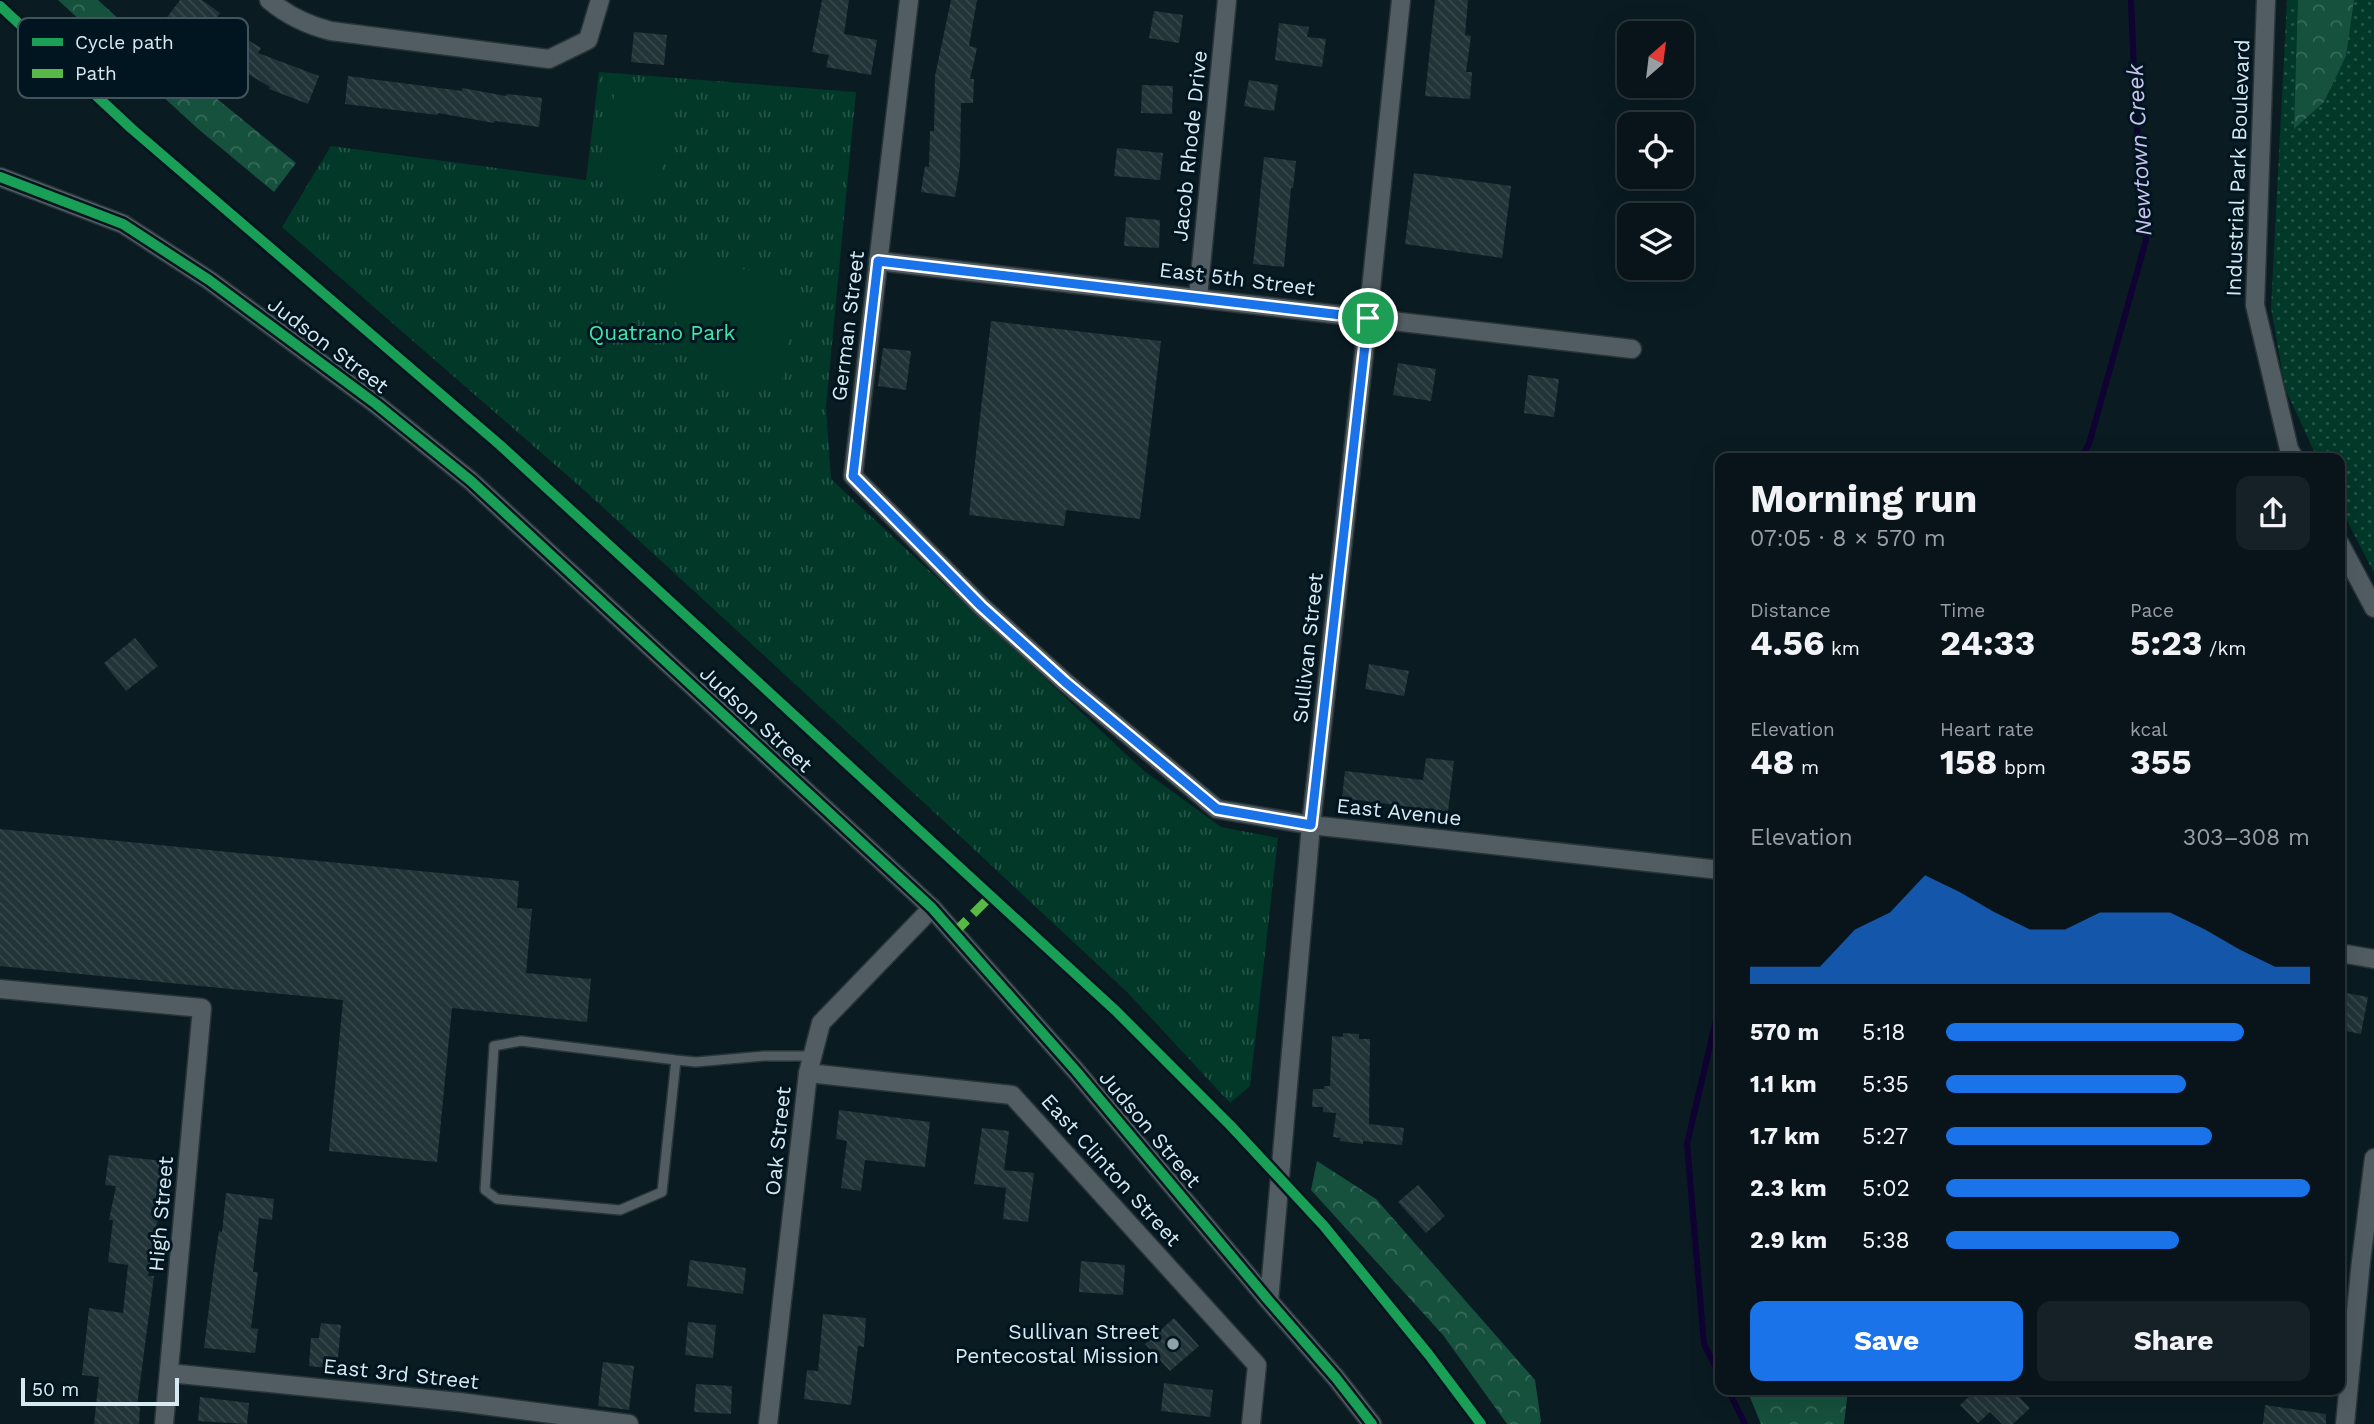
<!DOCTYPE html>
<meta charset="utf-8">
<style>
:root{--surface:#08141a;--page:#162127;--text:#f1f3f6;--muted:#989ea2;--line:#293339;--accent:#1a73e8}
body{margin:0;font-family:"Work Sans",sans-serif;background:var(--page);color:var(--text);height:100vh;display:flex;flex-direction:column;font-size:26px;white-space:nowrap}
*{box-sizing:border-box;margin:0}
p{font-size:23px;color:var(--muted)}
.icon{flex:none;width:38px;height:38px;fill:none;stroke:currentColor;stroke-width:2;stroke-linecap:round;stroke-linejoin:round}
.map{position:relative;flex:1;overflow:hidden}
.drawer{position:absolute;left:1715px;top:453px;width:630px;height:942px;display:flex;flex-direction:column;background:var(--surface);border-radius:14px;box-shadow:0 7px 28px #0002,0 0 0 2px var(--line)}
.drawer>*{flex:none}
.needle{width:46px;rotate:28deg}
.buttons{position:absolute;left:1617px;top:21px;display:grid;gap:14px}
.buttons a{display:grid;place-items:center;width:77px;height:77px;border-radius:14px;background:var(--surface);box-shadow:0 7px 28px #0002,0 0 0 2px var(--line);font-size:35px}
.scale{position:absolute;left:21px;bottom:18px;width:158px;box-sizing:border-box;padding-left:7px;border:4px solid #d7e9f1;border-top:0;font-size:19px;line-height:24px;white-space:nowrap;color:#d7e9f1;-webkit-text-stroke:5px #00151f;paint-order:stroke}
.pin{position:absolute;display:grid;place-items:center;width:60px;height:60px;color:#fff;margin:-30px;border:4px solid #fff;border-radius:50%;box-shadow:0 2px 7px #0007}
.round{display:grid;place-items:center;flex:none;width:74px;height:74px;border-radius:14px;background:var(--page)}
.overview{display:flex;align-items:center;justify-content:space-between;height:119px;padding:0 35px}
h1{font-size:38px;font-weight:700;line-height:52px}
.metrics{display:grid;grid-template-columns:repeat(3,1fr);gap:10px;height:119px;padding:7px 35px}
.metrics div{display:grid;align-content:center}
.metrics b{font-size:35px;font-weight:700}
.metrics small{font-size:19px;font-weight:400}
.metrics p{font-size:19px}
.chart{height:196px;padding:14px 35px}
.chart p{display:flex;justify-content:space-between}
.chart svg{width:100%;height:126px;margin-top:7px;fill:var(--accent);opacity:.7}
.cta{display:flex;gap:14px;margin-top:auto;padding:14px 35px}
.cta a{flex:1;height:80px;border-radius:14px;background:var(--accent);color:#fff;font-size:28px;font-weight:700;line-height:80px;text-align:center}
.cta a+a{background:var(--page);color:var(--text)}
ul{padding:0 35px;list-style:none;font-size:23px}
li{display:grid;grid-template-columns:112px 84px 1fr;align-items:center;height:52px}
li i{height:18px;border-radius:9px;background:var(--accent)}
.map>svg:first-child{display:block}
.grass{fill:url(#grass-dots)}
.forest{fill:url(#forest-crowns)}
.park{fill:url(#park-tufts)}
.pitch{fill:#013828}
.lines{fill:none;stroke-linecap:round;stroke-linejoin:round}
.stream{stroke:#100232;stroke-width:6}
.building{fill:url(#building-back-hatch)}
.service-casing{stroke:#293438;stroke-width:12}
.minor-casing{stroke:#293438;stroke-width:21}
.service{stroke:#515d63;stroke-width:9}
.minor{stroke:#515d63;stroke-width:18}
.quiet{stroke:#58b947;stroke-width:9;stroke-dasharray:18 9;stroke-linecap:butt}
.cycleway-casing{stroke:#00151f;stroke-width:15}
.cycleway{stroke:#1a9f57;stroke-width:10}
.route-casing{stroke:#fff;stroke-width:14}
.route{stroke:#1a73e8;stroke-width:9}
.poi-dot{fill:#8fa1a9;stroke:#00151f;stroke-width:2.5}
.labels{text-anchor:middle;stroke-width:6;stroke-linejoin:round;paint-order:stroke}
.street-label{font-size:21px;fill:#d7e9f1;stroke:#00151f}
.park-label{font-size:21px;fill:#41e6ab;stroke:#00151f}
.poi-label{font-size:21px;fill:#d7e9f1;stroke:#00151f;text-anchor:end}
.water-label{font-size:23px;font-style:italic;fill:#c8c3f0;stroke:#00151f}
.key{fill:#00151f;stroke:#40555e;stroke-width:2}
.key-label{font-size:19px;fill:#d7e9f1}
</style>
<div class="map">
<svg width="2374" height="1424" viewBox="0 0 2374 1424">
<defs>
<pattern id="grass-dots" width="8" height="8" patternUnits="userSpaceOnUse" patternTransform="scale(1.75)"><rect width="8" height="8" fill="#013828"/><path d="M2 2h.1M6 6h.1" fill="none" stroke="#255548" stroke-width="1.8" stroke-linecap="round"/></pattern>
<pattern id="forest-crowns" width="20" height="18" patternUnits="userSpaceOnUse" patternTransform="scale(1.75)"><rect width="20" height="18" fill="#16513d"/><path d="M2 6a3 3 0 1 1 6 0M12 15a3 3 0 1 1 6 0" fill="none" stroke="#376a5a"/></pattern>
<pattern id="park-tufts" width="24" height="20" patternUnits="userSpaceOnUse" patternTransform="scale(1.75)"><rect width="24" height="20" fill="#013828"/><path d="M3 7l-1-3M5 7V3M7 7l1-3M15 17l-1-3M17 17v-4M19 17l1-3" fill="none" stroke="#255548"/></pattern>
<pattern id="building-back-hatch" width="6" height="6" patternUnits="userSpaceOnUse" patternTransform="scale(1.75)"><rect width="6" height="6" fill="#223438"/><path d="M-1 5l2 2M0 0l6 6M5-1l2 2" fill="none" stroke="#37484c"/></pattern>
</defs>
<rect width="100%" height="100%" fill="#0a1b22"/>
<path class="grass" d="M 2287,0 L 2374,0 L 2374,573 L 2340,507 L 2340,458 L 2317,458 L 2285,388 L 2271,308 Z"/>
<g class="forest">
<path d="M 58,0 L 98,0 L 121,21 L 296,163 L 274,192 L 197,128 Z"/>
<path d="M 2298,0 L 2354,0 L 2346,56 L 2324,102 L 2294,129 Z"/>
<path d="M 1317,1161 L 1376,1199 L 1535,1380 L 1541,1421 L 1540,1424 L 1507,1424 L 1443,1335 L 1311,1190 Z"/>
<path d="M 1747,1390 L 1848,1390 L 1844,1424 L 1761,1424 Z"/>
</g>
<path class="park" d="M 599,72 L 856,92 L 826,407 L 831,479 L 1143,770 L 1221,827 L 1278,838 L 1250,1086 L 1230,1103 L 1127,992 L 933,811 L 584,490 L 282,227 L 331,146 L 586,180 Z"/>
<g class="pitch">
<path d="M 615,86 L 670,92 L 659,196 L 604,190 Z"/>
<path d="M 679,259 L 798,278 L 782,381 L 740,380 L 703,367 L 678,337 L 673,298 Z"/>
</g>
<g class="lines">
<g class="stream">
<path d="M 2081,458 L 2089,444 L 2146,240 L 2136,117 L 2131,0"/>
<path d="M 1720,1003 L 1687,1144 L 1704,1344 L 1720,1375"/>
<path d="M 1728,1390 L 1745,1424"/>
</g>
</g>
<g class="building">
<path d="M 180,0 L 202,0 L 220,13 L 215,20 L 261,48 L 258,53 L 319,76 L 308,104 L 269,89 L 270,87 L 206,49 L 165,20 Z"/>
<path d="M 822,0 L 849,0 L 844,34 L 877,40 L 871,75 L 826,67 L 829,55 L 812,52 Z"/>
<path d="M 951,0 L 977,0 L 969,46 L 977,48 L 970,79 L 974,79 L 973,103 L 961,103 L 960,166 L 955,197 L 921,192 L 925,166 L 929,167 L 930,131 L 934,131 L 935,76 Z"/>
<path d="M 1435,0 L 1468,0 L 1465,35 L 1471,36 L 1466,72 L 1472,72 L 1470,99 L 1425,96 Z"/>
<path d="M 1154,11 L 1183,15 L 1179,43 L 1149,38 Z"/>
<path d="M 1279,23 L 1309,27 L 1307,37 L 1326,39 L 1322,67 L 1275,60 Z"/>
<path d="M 634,32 L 667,35 L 664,65 L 631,62 Z"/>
<path d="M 348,76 L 462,91 L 462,88 L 506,96 L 507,94 L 542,98 L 539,127 L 495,121 L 494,123 L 438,113 L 438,115 L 345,104 Z"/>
<path d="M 1249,80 L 1278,85 L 1274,111 L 1244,106 Z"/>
<path d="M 1142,85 L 1173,86 L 1172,114 L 1141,113 Z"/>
<path d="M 1117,148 L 1163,153 L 1160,180 L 1114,176 Z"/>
<path d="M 1264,157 L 1296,161 L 1293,188 L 1291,188 L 1284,267 L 1253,264 Z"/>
<path d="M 1414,173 L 1511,186 L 1502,258 L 1405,244 Z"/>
<path d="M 1126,217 L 1160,220 L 1159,248 L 1124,246 Z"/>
<path d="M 991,321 L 1161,341 L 1140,519 L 1066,510 L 1064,526 L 969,515 Z"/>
<path d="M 883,348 L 911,351 L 906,390 L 878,386 Z"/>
<path d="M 1398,363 L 1436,369 L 1431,401 L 1393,395 Z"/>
<path d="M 1528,375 L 1559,379 L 1554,417 L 1524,413 Z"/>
<path d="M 135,638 L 158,666 L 126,691 L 104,663 Z"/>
<path d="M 1369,664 L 1409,671 L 1404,696 L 1365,689 Z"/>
<path d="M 1426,758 L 1454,761 L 1448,812 L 1342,798 L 1345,771 L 1423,780 Z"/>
<path d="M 0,829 L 519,881 L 517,908 L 532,909 L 526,973 L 591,979 L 587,1022 L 452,1008 L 437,1162 L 329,1151 L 343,1000 L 0,966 Z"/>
<path d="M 2340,992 L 2368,997 L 2361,1034 L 2340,1030 Z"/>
<path d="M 1343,1033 L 1359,1034 L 1359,1039 L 1370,1039 L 1369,1124 L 1404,1128 L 1402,1145 L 1363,1141 L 1363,1144 L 1340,1141 L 1341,1138 L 1333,1137 L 1336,1113 L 1323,1112 L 1323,1107 L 1312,1107 L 1313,1089 L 1324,1089 L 1324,1086 L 1330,1086 L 1332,1036 L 1343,1037 Z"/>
<path d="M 839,1110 L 930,1122 L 925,1167 L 865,1160 L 861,1191 L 841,1188 L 847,1141 L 836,1139 Z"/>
<path d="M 982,1128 L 1009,1131 L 1004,1170 L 1034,1173 L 1028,1222 L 1003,1219 L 1006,1188 L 974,1184 Z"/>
<path d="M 109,1155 L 163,1161 L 159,1201 L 161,1202 L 148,1276 L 154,1276 L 137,1406 L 140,1407 L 139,1424 L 94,1424 L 99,1377 L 82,1375 L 89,1308 L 123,1313 L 128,1265 L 108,1262 L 113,1220 L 109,1220 L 116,1186 L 105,1185 Z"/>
<path d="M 1418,1185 L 1445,1216 L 1426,1233 L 1398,1202 Z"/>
<path d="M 226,1193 L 274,1199 L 272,1220 L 259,1218 L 253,1272 L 258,1272 L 251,1328 L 258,1329 L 255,1353 L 204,1348 L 214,1267 L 219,1231 L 222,1232 Z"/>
<path d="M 690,1260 L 746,1268 L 743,1294 L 687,1286 Z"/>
<path d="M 1081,1261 L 1125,1265 L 1123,1295 L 1079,1292 Z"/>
<path d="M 823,1314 L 866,1318 L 864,1347 L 858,1346 L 851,1405 L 804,1399 L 807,1370 L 818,1371 Z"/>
<path d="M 1174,1318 L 1199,1346 L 1170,1371 L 1145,1344 Z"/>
<path d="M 688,1322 L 716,1325 L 713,1358 L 685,1355 Z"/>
<path d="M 321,1323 L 341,1325 L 337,1369 L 309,1366 L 311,1338 L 319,1338 Z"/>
<path d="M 603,1362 L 634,1366 L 629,1410 L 598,1406 Z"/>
<path d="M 1164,1383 L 1213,1390 L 1210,1417 L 1161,1411 Z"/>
<path d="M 696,1384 L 732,1386 L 731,1414 L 694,1412 Z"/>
<path d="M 1976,1390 L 2012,1390 L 2030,1408 L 2013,1424 L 2002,1424 L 1990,1412 L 1978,1423 L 1960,1405 Z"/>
<path d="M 200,1397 L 249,1403 L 247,1424 L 198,1421 Z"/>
<path d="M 2265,1405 L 2326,1414 L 2326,1424 L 2263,1424 Z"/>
</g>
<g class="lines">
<g class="service-casing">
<path id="service" d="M 676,1060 L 662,1192 L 620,1210 L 497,1199 L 485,1190 L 494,1046 L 521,1041 L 676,1060 L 696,1062 L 764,1056 L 812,1056"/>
</g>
<g class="minor-casing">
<g id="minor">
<path d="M 269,0 C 288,16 307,25 331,31 L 549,59 L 588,40 L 600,0"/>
<path d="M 909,0 L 853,476 L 981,606 L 1065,682 L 1217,809 L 1311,825 L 1720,870"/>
<path d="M 2266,0 L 2255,305 L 2289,449 L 2294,458"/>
<path d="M 0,177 L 123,224 L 209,280 L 376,404 L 471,481 L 932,908 L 1076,1071 L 1269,1301 L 1336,1378 L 1372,1424"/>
<path d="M 878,261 L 1632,349"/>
<path d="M 1198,297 L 1227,0"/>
<path d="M 2340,544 L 2374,608"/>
<path d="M 2340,953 L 2374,959"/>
<path d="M 0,989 L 202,1008 L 164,1424"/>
<path d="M 808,1073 L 1012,1095 L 1257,1365 L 1251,1424"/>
<path d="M 1269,1301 L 1311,825 L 1368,318 L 1401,0"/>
<path d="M 169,1373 L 459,1402 L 629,1424"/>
<path d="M 768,1424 L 808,1073 L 821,1023 L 932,908"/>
<path d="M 2345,1424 L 2361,1261 L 2374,1158"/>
</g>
</g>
<use href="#service" class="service"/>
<use href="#minor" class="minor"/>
<path class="quiet" d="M 954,933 L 992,895"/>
<g class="cycleway-casing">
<g id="cycleway">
<path d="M 0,6 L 132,129 L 500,445 L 1116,1011 L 1231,1126 L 1324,1226 L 1429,1355 L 1481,1424"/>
<path d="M 0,177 L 123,224 L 209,280 L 376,404 L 471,481 L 932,908 L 1076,1071 L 1269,1301 L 1336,1378 L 1372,1424"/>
</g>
</g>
<use href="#cycleway" class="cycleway"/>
</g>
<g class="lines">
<g class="route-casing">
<path id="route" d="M 878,261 L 1368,318 L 1311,825 L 1217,809 L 1065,682 L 981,606 L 853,476 Z"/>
</g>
<use href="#route" class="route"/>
</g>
<circle class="poi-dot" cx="1173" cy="1344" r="7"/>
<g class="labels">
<g class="street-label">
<text transform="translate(1190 146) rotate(-84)" y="7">Jacob Rhode Drive</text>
<text transform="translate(2238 168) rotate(-88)" y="7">Industrial Park Boulevard</text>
<text transform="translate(1237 279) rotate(7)" y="7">East 5th Street</text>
<text transform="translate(848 326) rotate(-83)" y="7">German Street</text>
<text transform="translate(328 345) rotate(37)" y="7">Judson Street</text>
<text transform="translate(1308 648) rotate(-84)" y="7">Sullivan Street</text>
<text transform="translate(756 719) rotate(43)" y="7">Judson Street</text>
<text transform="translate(1399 812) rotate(6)" y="7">East Avenue</text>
<text transform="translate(1150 1129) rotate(50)" y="7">Judson Street</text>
<text transform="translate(778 1141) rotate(-84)" y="7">Oak Street</text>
<text transform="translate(1111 1170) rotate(48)" y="7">East Clinton Street</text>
<text transform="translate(161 1214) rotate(-85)" y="7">High Street</text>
<text transform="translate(401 1374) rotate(6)" y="7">East 3rd Street</text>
</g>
<g class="park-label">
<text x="662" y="340">Quatrano Park</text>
</g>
<g class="poi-label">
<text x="1159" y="1339">Sullivan Street<tspan x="1159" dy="24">Pentecostal Mission</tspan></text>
</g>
<g class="water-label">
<text transform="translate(2139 150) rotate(-93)" y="8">Newtown Creek</text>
</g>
</g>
<rect x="18" y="18" width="230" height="80" rx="10" class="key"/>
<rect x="32" y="38" width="31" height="8" fill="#1a9f57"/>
<rect x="32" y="69" width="31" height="9" fill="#58b947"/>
<g class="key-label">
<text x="75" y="49">Cycle path</text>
<text x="75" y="80">Path</text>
</g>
</svg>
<div class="buttons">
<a><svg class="needle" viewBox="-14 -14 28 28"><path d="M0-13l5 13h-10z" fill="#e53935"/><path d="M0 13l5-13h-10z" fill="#989ea2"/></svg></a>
<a><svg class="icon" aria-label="locate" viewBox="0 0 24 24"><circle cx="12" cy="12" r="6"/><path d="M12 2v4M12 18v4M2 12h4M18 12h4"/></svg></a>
<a><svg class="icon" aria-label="layers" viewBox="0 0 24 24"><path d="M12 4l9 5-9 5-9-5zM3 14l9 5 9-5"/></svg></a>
</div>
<div class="scale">50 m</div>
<div class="pin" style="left:1368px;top:318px;background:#1e9e55"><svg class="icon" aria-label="arrive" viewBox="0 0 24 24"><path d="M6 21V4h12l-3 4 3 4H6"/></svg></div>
<section class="drawer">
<div class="overview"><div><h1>Morning run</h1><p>07:05 · 8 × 570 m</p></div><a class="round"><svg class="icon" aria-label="share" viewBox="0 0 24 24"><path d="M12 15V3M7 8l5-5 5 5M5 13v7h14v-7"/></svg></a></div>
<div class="metrics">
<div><p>Distance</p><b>4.56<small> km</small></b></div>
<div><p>Time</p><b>24:33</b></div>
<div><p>Pace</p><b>5:23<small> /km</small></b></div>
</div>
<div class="metrics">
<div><p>Elevation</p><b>48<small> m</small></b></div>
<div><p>Heart rate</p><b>158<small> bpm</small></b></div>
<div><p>kcal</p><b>355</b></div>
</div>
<div class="chart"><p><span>Elevation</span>303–308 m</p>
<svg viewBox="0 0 160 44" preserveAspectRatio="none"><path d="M0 44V38L10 38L20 38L30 25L40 19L50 6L60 12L70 19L80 25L90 25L100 19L110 19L120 19L130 25L140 32L150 38L160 38V44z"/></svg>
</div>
<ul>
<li><b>570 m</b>5:18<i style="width:82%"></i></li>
<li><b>1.1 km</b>5:35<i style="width:66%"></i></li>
<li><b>1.7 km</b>5:27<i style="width:73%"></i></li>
<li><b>2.3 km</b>5:02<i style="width:100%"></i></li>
<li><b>2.9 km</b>5:38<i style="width:64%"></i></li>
</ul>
<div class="cta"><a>Save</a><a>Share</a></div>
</section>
</div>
